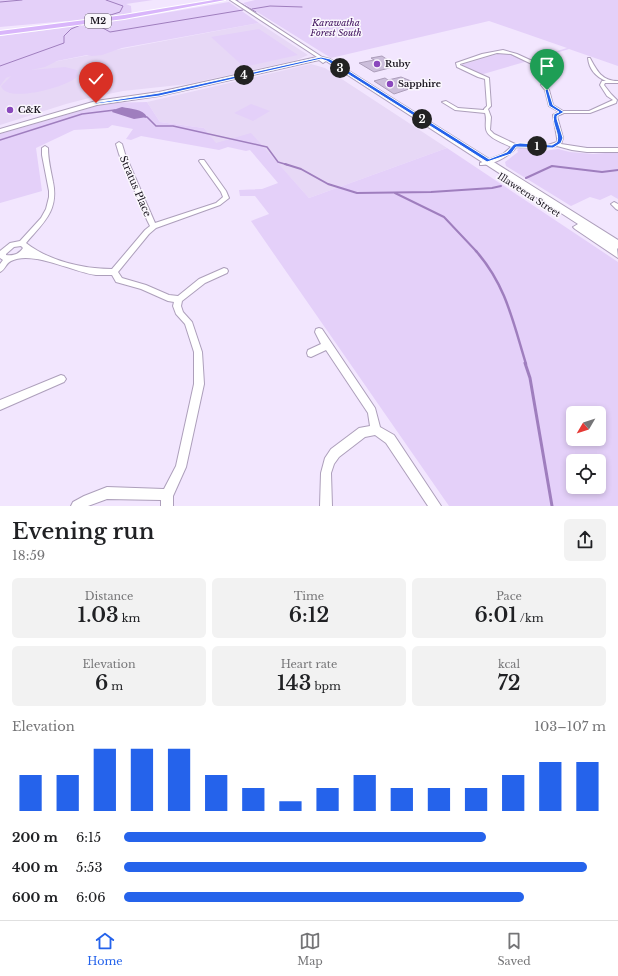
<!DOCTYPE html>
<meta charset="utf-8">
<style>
:root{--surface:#fff;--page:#f2f2f2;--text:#202124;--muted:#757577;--line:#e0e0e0;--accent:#2563eb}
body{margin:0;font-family:"Libre Baskerville",serif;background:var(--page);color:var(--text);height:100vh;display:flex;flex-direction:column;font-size:15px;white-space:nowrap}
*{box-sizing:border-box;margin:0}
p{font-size:13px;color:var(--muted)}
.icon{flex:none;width:22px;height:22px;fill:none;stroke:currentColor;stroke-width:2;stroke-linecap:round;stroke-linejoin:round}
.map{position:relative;height:506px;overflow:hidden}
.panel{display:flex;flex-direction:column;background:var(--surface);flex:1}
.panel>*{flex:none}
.needle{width:26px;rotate:231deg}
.tools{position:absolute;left:566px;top:406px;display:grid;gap:8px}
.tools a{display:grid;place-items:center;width:40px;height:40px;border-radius:6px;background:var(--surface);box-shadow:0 2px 6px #0003;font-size:20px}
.pin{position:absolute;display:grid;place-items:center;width:34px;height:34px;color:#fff;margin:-41px -17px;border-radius:50% 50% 50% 0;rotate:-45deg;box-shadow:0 0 4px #0007}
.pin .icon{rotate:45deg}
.km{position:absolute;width:20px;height:20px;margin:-10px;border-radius:50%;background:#222;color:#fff;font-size:11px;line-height:20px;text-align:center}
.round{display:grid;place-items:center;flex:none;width:42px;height:42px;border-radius:6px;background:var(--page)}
.summary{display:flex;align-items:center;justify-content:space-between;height:68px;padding:0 12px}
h1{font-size:22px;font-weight:600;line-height:30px}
.figures{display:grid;grid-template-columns:repeat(3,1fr);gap:6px;height:68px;padding:4px 12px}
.figures div{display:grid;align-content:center;border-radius:6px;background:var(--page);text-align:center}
.figures b{font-size:20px;font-weight:600}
.figures small{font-size:11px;font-weight:400}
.figures p{font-size:11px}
.chart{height:112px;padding:8px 12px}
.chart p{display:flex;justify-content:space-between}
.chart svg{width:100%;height:72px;margin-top:4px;stroke:var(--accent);stroke-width:6}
ul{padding:0 12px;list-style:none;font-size:13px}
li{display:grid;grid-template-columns:64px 48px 1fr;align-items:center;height:30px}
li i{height:10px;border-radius:5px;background:var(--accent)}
.menu{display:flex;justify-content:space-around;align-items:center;height:56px;border-top:1px solid var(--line);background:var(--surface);font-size:11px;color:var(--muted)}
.menu a{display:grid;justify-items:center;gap:2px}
.menu .current{color:var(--accent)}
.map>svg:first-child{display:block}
.built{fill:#e7d8f6}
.green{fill:#e4d0f9;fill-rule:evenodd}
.water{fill:#9f7ebe}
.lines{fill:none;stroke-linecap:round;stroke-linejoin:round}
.stream-far4{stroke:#9f7ebe;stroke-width:1}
.stream-far3{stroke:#9f7ebe;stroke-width:1.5}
.stream-far2{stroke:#9f7ebe;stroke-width:2}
.stream-far1{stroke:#9f7ebe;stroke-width:2.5}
.stream{stroke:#9f7ebe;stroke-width:3}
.building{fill:#ccbedb;stroke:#ac9eba}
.street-casing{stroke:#ad9fbb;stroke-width:2}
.secondary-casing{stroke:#ad9fbb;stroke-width:2}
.highway-casing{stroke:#fff;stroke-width:2}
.street{fill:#fff;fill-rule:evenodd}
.secondary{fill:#fff;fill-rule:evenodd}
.highway{fill:#d9b6fb;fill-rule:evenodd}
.route{fill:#2563eb;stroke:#fff}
.poi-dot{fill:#8a48bd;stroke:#faf7fd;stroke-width:1.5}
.labels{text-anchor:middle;stroke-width:3;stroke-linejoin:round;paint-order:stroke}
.shield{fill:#faf7fd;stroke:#5e5a62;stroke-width:1}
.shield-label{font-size:9px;font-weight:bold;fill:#1b1620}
.far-park-label{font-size:9px;font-style:italic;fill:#3d0e5b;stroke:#faf7fd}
.far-poi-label{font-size:9px;font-weight:bold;fill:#1b1620;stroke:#faf7fd;text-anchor:start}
.far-street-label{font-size:9px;fill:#1b1620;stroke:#faf7fd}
.street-label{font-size:10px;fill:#1b1620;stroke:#faf7fd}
</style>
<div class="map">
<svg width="618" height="506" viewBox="0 0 618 506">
<rect width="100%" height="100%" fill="#f2e6fe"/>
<g class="built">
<path d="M 259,23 L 308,55 L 297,60 L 188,84 L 123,91 L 93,97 L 66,104 L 0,125 L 0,72 Z"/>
<path d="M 311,64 L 325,68 L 447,148 L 309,198 L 251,134 L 216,144 L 204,128 L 160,122 L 147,102 Z"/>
</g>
<g class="green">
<path d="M 0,0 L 153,0 L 126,4 L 131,6 L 132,18 L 135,18 L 229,2 L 259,23 L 122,48 L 102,55 L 92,56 L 87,55 L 57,61 L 45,67 L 31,70 L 65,67 L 77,70 L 78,76 C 68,87 6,104 1,86 L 11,76 L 6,78 L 0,86 L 0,36 L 62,28 L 67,21 L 0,27 Z"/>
<path d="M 255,0 L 618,0 L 618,66 L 569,49 L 533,60 L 531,59 L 567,48 L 489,21 L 331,58 L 243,3 Z"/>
<path d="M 259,29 L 298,55 L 244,67 L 211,37 Z"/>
<path d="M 501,53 L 509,53 L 528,61 L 480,75 L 461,65 Z"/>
<path d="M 147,102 L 160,122 L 204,128 L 216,143 L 251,133 L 309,198 L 447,148 L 618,262 L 618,506 L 449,506 L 251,221 L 269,214 L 255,196 L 240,196 L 239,190 L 262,189 L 278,183 L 250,150 L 246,151 L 228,147 L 219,150 L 141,136 L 131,140 L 126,139 L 133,129 L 112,125 L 108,128 L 74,130 L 36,148 L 42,191 L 0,203 L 0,134 L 107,103 ZM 573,413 L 599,413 L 599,439 L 573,439 ZM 573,461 L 599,461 L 599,487 L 573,487 Z"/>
<path d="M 251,104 L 270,111 L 253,121 L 234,113 Z"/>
<path d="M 520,148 L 527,149 L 537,152 L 558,149 L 570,152 L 593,154 L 618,152 L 618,199 L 611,195 L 600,200 L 590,197 L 571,206 L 506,166 L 505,162 L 518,152 L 517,150 Z"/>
</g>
<path class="water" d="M 122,107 C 131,109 143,109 147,117 L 134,119 L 112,112 L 113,110 Z"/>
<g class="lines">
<g class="stream-far4">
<path d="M 235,0 L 238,1"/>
<path d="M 0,2 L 22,0"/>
<path d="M 242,4 L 256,12"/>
<path d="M 252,9 L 270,6 L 302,7"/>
<path d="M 101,18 L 120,12 L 123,6 L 106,0"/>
<path d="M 92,22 L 110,32 L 243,10"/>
<path d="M 0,66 L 64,43 L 64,36 L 71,29 L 83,24"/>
</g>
<g class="stream-far3">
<path d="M 145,117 L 147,117 L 156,126 L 173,126 L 267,147 L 278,162 L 288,165"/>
<path d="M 0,140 L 82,114 L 115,110"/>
</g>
<g class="stream-far2">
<path d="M 285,164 L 301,169 L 328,184 L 357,193 L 431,192 L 492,188 L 501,186"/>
<path d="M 526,178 L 552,166 L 602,172 L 618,170"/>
<path d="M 395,193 L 444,217 L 477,252"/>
</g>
<path class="stream-far1" d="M 476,251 C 506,285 513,322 526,364"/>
<path class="stream" d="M 525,363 L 530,378 L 552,506"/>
</g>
<g class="building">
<path d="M 382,56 L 397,66 L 374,72 L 359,63 L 374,60 L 371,58 Z"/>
<path d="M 401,77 L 421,85 L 394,94 L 374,81 L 385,78 L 388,80 Z"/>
</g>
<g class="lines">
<g class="street-casing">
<g id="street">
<path d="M 503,50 L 517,54 L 541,65 L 547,83 L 545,85 L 549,90 L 553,105 L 563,111 L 589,111 L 613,100 L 607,96 L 600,85 L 602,81 L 606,81 C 596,77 589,69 588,58 L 590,58 C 597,71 602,81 618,81 L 618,83 L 605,83 L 604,85 L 611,94 L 617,100 L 616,103 L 590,113 L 564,113 L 557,116 L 563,138 L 561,144 L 587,148 L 618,148 L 618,152 L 587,152 L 572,150 L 557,146 L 542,148 L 516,147 C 511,156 490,166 480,165 L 480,163 L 503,154 L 511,147 C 504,143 487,138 486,129 C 485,123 487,119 485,113 L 455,110 L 442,102 L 446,101 L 458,108 L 484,110 L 484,109 L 487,106 L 485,79 L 478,77 L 457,67 L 456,63 L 482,54 ZM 497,53 L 511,54 L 538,67 L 543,83 L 541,85 L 545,90 L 549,106 L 559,112 L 553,115 L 557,138 L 557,142 L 548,145 L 515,144 L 494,134 L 490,130 L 491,117 L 488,109 L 491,106 L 489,78 L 460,65 L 460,64 Z"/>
<path d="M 119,142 L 122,144 L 125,154 L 155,223 L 216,203 L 223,197 L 221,192 L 199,161 L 200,160 L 204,160 L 226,191 L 229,198 L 220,205 L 156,228 L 149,234 L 118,272 L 122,278 L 146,285 L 169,295 L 178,296 L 199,279 L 224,268 L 227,269 L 228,271 L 227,273 L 205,283 L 182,301 L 181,306 L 183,312 L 192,322 L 202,352 L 204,384 L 186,467 L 173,496 L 173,506 L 161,506 L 161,500 L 107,499 L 88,506 L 71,506 L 73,502 L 84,496 L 107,487 L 164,489 L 176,466 L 194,384 L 194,352 L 185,324 L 176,314 L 173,306 L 174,302 L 168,301 L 141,289 L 116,282 L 112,275 C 107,275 101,275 96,275 C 73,272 32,250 11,261 C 6,263 5,270 0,272 L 0,264 L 3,260 L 0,258 L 0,251 L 10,243 L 20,241 L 41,218 L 46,209 L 49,197 L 49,191 L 42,155 L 42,148 L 45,146 L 48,148 C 48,160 51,171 53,182 C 59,211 43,223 26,243 C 49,261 83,269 112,269 L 145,230 L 150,226 L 147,220 L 119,154 L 116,144 ZM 21,246 L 23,248 C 19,254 14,256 6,255 L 6,254 L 14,247 Z"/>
<path d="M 614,202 L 618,204 L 618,210 L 616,209 L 611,204 Z"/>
<path d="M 319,328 L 322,329 L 375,408 L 380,427 L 394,435 L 441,506 L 428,506 L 386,443 L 375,435 L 365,437 L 339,457 L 334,464 L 331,473 L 332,506 L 320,506 L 321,473 L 325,458 L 331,449 L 359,428 L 370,426 L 368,413 L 326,350 L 311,357 L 308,356 L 307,353 L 308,350 L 321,344 L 315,332 L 316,329 Z"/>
<path d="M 61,375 L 64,376 L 66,379 L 64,382 L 0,410 L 0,400 Z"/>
</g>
</g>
<g class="secondary-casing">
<path id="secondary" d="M 230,0 L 235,0 L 322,57 L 330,59 L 618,240 L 618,249 L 617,248 L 618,258 L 575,229 L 573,227 L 578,224 L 326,61 L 323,63 L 319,60 L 159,96 L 97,105 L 0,133 L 0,129 L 96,101 L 159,92 L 317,57 Z"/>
</g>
<g class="highway-casing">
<path id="highway" d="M 214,0 L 225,0 L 124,19 L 0,35 L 0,31 L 124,15 Z"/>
</g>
<use href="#street" class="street"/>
<use href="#secondary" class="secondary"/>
<use href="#highway" class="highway"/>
</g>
<path class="route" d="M 321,57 L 330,59 L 489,159 L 507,152 L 514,144 L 520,143 L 552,145 L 557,142 C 560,133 551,124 554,114 L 559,112 L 549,106 L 545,90 L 548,89 L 553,105 L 564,112 L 557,116 L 557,119 L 563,138 L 561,143 L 553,148 L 516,147 L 511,154 L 487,162 L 327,61 L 321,59 L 159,96 L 96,104 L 94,103 L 159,93 Z"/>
<g class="poi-dot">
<circle cx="377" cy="64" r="4"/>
<circle cx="390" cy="84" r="4"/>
<circle cx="10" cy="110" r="4"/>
</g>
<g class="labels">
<rect class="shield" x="85" y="14" width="26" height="14" rx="3"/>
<g class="shield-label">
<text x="98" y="24">M2</text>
</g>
<g class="far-park-label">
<text x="336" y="26">Karawatha<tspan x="336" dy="10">Forest South</tspan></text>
</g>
<g class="far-poi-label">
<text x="385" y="67">Ruby</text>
<text x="398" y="87">Sapphire</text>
<text x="18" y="113">C&amp;K</text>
</g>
<g class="far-street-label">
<text transform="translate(529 195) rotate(33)" y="3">Illaweena Street</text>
</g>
<g class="street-label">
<text transform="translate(136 186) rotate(67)" y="4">Stratus Place</text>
</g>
</g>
</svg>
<div class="tools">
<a><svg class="needle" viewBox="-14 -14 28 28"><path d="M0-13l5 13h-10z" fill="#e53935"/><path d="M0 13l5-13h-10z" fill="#757577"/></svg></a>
<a><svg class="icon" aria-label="locate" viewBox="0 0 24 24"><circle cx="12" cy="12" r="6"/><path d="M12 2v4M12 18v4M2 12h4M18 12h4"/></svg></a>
</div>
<div class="pin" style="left:547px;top:90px;background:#1e9e55"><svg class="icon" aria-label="arrive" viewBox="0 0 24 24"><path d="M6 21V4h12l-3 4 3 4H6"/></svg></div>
<div class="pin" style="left:96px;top:103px;background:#d93025"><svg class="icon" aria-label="check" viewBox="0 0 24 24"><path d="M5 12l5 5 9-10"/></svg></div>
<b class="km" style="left:537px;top:146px">1</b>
<b class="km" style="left:422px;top:119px">2</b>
<b class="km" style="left:340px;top:68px">3</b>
<b class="km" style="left:244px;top:75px">4</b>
</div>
<section class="panel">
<div class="summary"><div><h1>Evening run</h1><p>18:59</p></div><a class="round"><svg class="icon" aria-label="share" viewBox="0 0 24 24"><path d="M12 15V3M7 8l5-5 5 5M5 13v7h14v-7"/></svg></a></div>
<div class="figures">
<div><p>Distance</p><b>1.03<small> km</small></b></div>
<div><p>Time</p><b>6:12</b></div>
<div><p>Pace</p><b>6:01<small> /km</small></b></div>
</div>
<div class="figures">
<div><p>Elevation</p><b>6<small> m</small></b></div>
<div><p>Heart rate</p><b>143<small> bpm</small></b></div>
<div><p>kcal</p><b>72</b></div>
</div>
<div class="chart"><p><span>Elevation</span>103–107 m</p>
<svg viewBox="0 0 160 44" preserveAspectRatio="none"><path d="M5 44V22M15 44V22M25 44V6M35 44V6M45 44V6M55 44V22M65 44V30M75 44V38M85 44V30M95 44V22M105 44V30M115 44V30M125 44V30M135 44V22M145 44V14M155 44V14"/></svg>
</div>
<ul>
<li><b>200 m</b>6:15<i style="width:75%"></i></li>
<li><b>400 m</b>5:53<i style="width:96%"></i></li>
<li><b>600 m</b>6:06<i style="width:83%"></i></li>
</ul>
</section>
<nav class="menu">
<a class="current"><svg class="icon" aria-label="home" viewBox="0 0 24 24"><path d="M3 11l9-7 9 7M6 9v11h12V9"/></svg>Home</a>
<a><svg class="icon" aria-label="map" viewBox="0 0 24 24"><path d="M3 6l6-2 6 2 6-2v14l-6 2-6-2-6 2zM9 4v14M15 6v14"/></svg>Map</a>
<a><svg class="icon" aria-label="saved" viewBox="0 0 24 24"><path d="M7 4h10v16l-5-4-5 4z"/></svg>Saved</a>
</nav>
